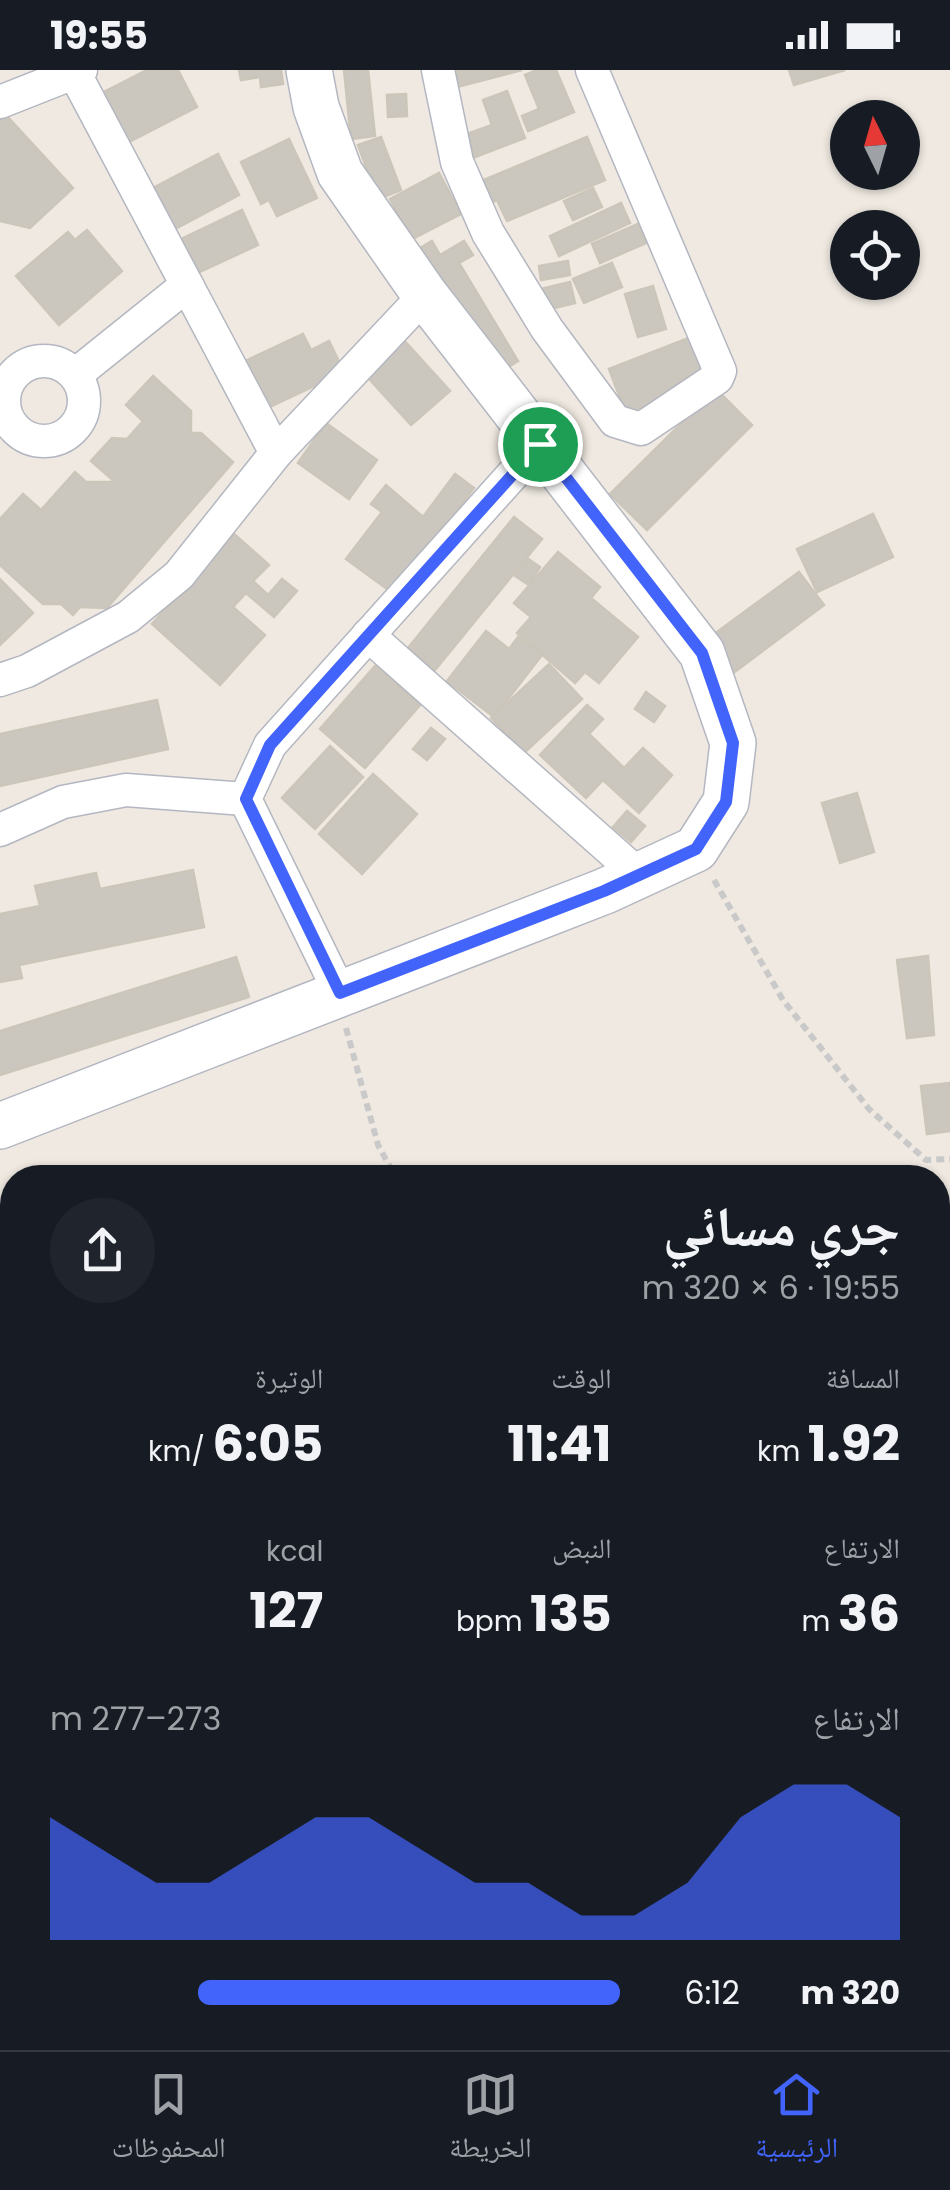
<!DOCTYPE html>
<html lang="ar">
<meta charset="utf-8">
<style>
:root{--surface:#171b24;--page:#20242c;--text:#f1f3f6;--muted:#9ea1a6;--line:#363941;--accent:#4264fb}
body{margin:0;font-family:Poppins,"Noto Naskh Arabic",sans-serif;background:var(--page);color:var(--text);direction:rtl;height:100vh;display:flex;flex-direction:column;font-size:38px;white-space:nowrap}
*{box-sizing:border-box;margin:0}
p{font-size:32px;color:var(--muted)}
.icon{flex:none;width:55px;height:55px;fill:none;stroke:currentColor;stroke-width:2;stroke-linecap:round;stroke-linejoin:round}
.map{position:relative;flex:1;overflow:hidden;direction:ltr}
.sheet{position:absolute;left:0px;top:1095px;width:950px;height:885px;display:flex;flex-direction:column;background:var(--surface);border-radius:40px 40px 0 0;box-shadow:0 2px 8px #0004;direction:rtl}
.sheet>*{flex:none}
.needle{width:65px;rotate:355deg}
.controls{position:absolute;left:830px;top:30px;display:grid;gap:20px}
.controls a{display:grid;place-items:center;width:90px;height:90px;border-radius:50%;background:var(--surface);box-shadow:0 2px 8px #0004;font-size:50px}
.pin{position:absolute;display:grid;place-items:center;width:85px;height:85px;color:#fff;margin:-42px;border:5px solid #fff;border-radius:50%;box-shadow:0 2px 10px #0007}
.round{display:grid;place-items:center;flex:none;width:105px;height:105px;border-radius:52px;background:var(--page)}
.overview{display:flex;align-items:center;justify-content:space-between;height:170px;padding:0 50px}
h1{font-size:55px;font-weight:700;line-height:75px}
.stats{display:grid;grid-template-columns:repeat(3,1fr);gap:15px;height:170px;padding:10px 50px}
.stats div{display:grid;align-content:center}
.stats b{font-size:50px;font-weight:700}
.stats small{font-size:28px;font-weight:400}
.stats p{font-size:28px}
.chart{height:280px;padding:20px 50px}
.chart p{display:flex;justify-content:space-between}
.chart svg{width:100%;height:180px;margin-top:10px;fill:var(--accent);opacity:.7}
ul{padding:0 50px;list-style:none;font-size:32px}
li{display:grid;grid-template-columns:160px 120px 1fr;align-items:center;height:75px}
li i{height:25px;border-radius:12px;background:var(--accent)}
.status{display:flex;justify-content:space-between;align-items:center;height:70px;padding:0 50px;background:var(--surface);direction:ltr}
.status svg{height:28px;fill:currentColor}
.tab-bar{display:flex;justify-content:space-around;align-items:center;height:140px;border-top:2px solid var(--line);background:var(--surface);font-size:28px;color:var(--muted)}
.tab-bar a{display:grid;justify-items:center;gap:5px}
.tab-bar .active{color:var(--accent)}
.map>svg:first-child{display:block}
.building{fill:#cbc7bf;stroke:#cbc5ba;stroke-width:2.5}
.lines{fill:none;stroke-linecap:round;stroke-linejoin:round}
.street-casing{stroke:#b4b7c1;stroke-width:35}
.secondary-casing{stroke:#b4b7c1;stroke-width:48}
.path{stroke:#c9c9c9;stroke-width:6;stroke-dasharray:8 5;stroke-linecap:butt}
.street{stroke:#fff;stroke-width:32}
.secondary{stroke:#fff;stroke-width:45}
.route-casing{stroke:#fff;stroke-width:20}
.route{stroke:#4264fb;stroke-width:12}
</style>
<div class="status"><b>19:55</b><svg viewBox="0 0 49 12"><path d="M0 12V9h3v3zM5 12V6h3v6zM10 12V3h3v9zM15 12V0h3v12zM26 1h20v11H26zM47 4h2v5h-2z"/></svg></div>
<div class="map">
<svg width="950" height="1980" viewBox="0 0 950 1980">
<rect width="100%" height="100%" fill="#efe9e1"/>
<g class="building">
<path d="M 147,0 L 178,0 L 197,37 L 123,75 L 98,25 Z"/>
<path d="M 239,0 L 281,0 L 283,14 L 261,17 L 260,7 L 241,10 Z"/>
<path d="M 344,0 L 368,0 L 375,66 L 351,69 Z"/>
<path d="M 453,0 L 522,0 L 457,17 Z"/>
<path d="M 537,0 L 556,0 L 574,42 L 528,61 L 522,46 L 539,39 L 525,5 Z"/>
<path d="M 789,0 L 845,0 L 794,15 Z"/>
<path d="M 507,21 L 525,68 L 475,87 L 467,64 L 492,55 L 483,30 Z"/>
<path d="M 406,24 L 407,46 L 388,47 L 387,25 Z"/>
<path d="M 6,45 L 73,118 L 30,158 L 0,151 L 0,50 Z"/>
<path d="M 381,67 L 401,120 L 378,129 L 358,75 Z"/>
<path d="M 587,67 L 605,110 L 507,151 L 497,130 L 483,136 L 474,114 Z"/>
<path d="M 289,69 L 317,128 L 277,146 L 269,130 L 261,134 L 241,92 Z"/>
<path d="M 218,84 L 239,125 L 173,160 L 151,119 Z"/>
<path d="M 439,103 L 461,144 L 412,169 L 390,129 Z"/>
<path d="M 593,118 L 602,137 L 573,150 L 564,131 Z"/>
<path d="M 621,133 L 630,153 L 559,186 L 550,166 Z"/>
<path d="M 242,140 L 258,175 L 193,205 L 177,171 Z"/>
<path d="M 638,154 L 646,173 L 600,193 L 592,174 Z"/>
<path d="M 87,160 L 122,201 L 59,255 L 16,206 L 68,162 L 75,170 Z"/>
<path d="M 432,171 L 440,185 L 464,171 L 473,185 L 459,193 L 518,291 L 493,306 L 417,180 Z"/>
<path d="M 568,191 L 570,205 L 541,210 L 539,196 Z"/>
<path d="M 612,193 L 622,217 L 584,233 L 573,209 Z"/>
<path d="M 570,212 L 575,233 L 546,240 L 541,219 Z"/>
<path d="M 653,216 L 666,259 L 638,267 L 625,224 Z"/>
<path d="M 303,264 L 311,280 L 329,271 L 344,302 L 263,340 L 241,293 Z"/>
<path d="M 696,265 L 709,299 L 680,310 L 684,320 L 626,343 L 609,299 Z"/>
<path d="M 401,267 L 450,321 L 411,355 L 363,302 Z"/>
<path d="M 153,306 L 191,341 L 191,363 L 201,363 L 233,392 L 107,538 L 80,537 L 73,545 L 61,534 L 43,534 L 0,495 L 0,449 L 23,424 L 41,440 L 75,402 L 86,412 L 115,412 L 91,391 L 112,368 L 127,369 L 143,351 L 126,335 Z"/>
<path d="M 716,319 L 752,355 L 647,460 L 610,424 Z"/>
<path d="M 326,353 L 377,390 L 349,429 L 298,393 Z"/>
<path d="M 455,404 L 474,418 L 394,524 L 346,489 L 382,442 L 371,434 L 386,415 L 423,447 Z"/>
<path d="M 873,444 L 893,487 L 817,522 L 797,479 Z"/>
<path d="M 514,447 L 542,469 L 435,600 L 408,578 Z"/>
<path d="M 234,464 L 269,495 L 253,511 L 268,525 L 282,509 L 297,521 L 274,547 L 246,523 L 233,537 L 265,565 L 220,615 L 152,554 Z"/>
<path d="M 558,482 L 600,517 L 591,528 L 638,567 L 599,613 L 585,602 L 575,613 L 517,563 L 531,547 L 514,533 Z"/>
<path d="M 527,488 L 540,497 L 529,515 L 515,506 Z"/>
<path d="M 799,502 L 824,535 L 728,607 L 702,573 Z"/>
<path d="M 0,509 L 33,543 L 0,575 Z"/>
<path d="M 486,561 L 509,579 L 518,567 L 542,585 L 494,647 L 447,611 Z"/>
<path d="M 549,594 L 582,629 L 524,683 L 491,648 Z"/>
<path d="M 375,596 L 420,635 L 365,698 L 320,659 Z"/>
<path d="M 646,622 L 665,636 L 654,652 L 635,639 Z"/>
<path d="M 157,630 L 168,679 L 0,716 L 0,664 Z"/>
<path d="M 587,635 L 603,649 L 589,664 L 624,698 L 643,678 L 672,705 L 639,743 L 603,710 L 586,728 L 540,685 Z"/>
<path d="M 431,658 L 445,669 L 427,690 L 413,679 Z"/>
<path d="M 330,676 L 363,707 L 315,759 L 282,728 Z"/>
<path d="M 373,704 L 417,744 L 362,804 L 319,764 Z"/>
<path d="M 857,723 L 874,782 L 840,793 L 822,733 Z"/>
<path d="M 627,741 L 645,756 L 631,772 L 613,757 Z"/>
<path d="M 193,800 L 204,857 L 19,895 L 22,908 L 0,912 L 0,844 L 40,836 L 35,816 L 96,803 L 100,819 Z"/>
<path d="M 928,886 L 934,965 L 907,968 L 897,890 Z"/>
<path d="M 236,887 L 249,927 L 0,1005 L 0,961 Z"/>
<path d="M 950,1013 L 950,1061 L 927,1064 L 921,1016 Z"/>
</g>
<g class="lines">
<g class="street-casing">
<g id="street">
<path d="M 438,0 L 457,92 L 488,163 L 547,259 L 615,351 L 641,359 L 717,308 L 720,301 L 592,0"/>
<path d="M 74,2 L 276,383"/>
<path d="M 0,32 L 81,0"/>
<circle cx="44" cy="331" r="40"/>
<path d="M 75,305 L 187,215"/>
<path d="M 368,565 L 639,805"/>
<path d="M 0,610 L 27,601 L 128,547 L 179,505 L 276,383 L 425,225"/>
<path d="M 0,760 L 63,732 L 126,720 L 245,729"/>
<path d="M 340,923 L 245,729 L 270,675 L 540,374"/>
</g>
</g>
<g class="secondary-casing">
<path id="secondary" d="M 0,1056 L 605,821 L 696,779 L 726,732 L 733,673 L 702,583 L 425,225 L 340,103 L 316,37 L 309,0"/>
</g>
<g class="path">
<path d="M 714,810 L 783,930 L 869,1039 L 926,1090 L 950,1089"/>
<path d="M 346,958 L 378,1075 L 396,1108"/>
<path d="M 938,1661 L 950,1668"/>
</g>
<use href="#street" class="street"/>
<use href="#secondary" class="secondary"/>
</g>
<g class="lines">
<g class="route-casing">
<path id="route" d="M 540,374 L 702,583 L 733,673 L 726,732 L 696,779 L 604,821 L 340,923 L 246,729 L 270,675 Z"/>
</g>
<use href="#route" class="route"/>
</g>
</svg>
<div class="controls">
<a><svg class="needle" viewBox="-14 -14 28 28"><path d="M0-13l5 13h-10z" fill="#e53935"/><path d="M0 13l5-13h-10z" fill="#9ea1a6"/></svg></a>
<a><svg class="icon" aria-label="locate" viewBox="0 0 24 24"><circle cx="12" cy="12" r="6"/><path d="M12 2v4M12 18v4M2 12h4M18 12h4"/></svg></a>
</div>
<div class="pin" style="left:540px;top:374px;background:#1e9e55"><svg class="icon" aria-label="arrive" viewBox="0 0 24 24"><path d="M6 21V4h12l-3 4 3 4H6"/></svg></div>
<section class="sheet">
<div class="overview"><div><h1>جري مسائي</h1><p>19:55 · 6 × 320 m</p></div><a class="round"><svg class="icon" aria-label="share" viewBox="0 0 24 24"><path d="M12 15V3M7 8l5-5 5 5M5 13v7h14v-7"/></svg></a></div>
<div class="stats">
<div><p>المسافة</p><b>1.92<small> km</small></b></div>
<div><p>الوقت</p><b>11:41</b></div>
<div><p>الوتيرة</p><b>6:05<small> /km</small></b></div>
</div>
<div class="stats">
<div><p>الارتفاع</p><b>36<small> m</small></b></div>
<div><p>النبض</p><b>135<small> bpm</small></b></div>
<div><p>kcal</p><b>127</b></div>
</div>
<div class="chart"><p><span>الارتفاع</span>273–277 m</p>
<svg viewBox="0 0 160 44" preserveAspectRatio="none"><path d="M0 44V14L10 22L20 30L30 30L40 22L50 14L60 14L70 22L80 30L90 30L100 38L110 38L120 30L130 14L140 6L150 6L160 14V44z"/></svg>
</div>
<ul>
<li><b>320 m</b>6:12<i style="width:74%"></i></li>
</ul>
</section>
</div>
<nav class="tab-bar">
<a class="active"><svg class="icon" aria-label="home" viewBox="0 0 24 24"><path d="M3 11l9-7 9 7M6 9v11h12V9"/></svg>الرئيسية</a>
<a><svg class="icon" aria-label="map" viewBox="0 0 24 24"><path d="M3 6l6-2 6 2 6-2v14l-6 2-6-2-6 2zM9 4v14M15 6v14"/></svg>الخريطة</a>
<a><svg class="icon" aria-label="saved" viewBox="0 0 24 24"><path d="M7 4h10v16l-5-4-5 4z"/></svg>المحفوظات</a>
</nav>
